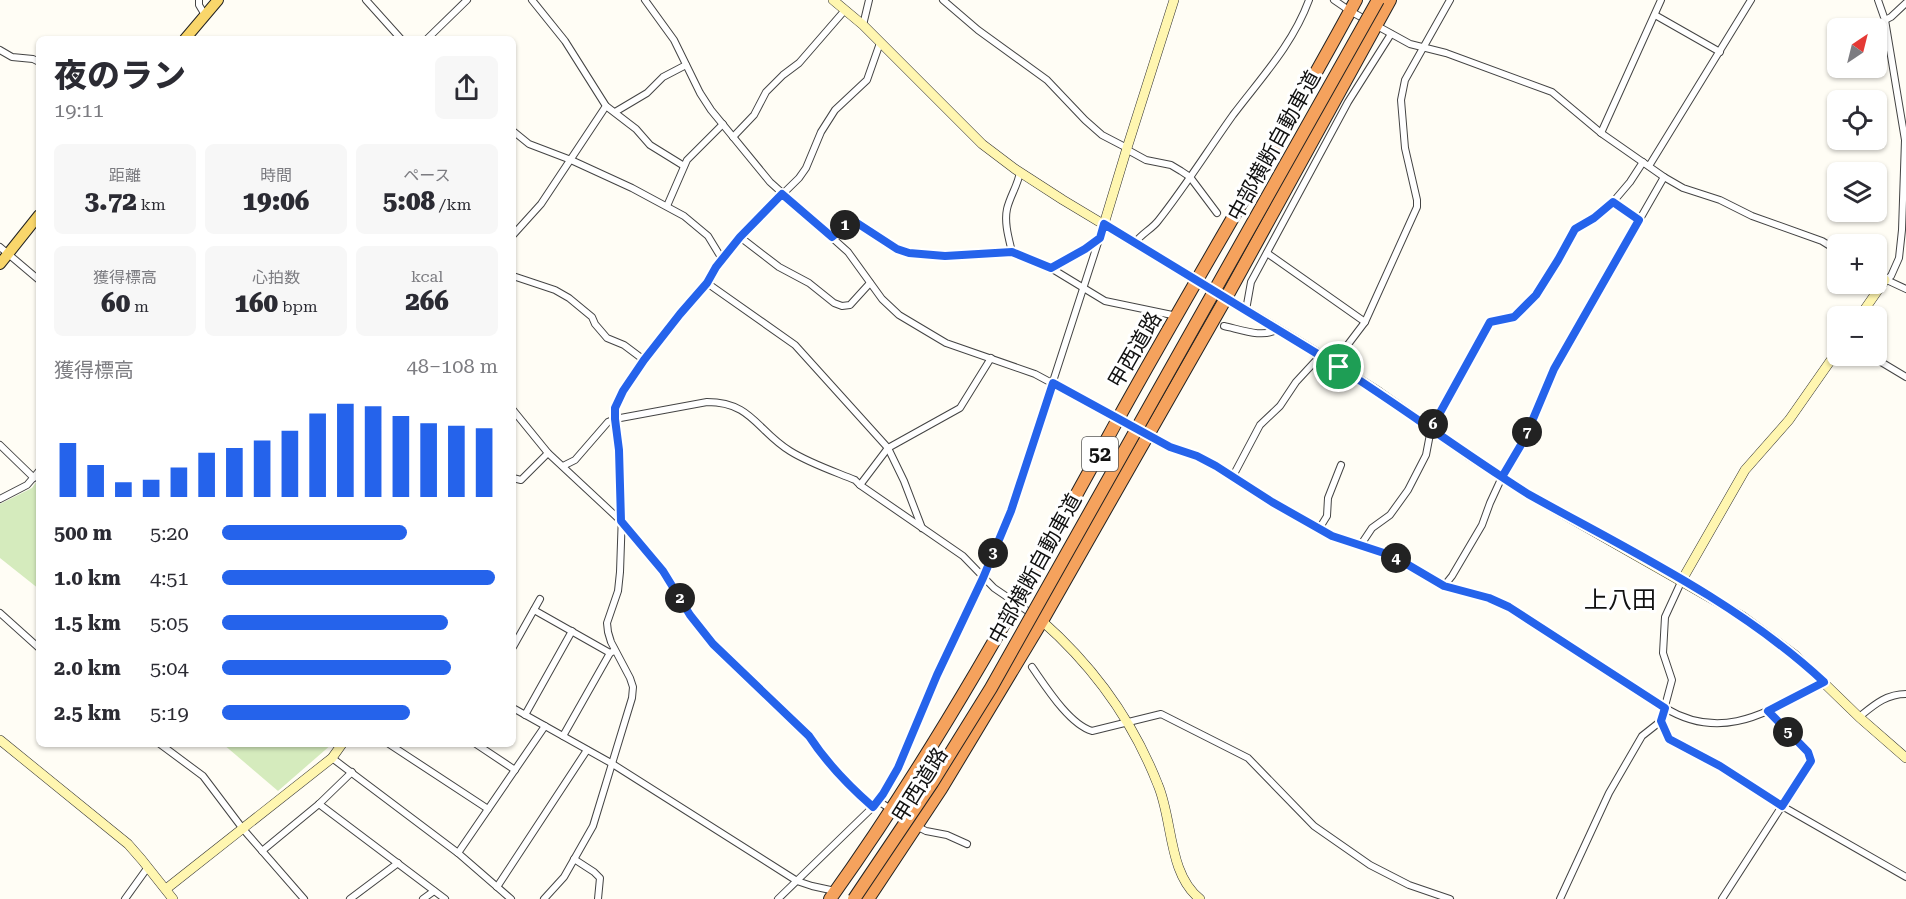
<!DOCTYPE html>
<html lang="ja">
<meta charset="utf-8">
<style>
:root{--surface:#fff;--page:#f7f7f7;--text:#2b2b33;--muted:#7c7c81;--accent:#2563eb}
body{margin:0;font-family:"Roboto Serif","Noto Sans JP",serif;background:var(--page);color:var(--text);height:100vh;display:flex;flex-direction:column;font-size:22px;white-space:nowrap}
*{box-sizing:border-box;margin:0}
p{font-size:20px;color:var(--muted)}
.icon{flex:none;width:33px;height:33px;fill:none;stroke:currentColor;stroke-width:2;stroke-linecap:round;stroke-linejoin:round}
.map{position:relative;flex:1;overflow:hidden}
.sheet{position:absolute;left:36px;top:36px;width:480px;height:711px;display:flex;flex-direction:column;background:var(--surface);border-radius:9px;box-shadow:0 2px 4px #0004}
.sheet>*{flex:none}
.needle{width:39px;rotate:35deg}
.controls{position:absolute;left:1827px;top:18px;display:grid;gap:12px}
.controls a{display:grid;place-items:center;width:60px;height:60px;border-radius:9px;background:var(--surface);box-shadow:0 2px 4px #0004;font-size:30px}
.pin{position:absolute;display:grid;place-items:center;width:51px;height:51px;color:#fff;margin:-26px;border:3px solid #fff;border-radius:50%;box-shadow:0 2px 6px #0007}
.km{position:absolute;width:30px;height:30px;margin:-15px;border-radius:50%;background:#222;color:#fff;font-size:16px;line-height:30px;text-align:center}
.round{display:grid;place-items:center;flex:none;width:63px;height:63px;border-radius:9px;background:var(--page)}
.summary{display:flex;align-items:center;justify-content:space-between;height:102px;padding:0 18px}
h1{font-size:33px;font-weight:800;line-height:45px}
.stats{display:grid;grid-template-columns:repeat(3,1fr);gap:9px;height:102px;padding:6px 18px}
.stats div{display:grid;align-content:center;border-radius:9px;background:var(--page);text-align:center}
.stats b{font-size:26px;font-weight:800}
.stats small{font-size:16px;font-weight:400}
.stats p{font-size:16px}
.chart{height:168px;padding:12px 18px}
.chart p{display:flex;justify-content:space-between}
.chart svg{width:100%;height:108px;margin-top:6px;stroke:var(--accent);stroke-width:6}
ul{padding:0 18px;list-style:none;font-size:20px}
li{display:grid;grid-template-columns:96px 72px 1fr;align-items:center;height:45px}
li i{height:15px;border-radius:8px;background:var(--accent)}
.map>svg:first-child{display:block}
.green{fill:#d5ebbd}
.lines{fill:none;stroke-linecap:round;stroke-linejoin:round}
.street-casing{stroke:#444;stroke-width:8}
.secondary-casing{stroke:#333;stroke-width:10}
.primary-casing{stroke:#222;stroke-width:12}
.highway-casing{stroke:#222;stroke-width:14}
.street{stroke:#fff;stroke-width:6}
.secondary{stroke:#fff6b0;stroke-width:9}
.primary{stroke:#f9d66b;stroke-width:10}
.highway{stroke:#f5a25d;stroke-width:12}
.highway-bridge-casing{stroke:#222;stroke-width:14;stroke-linecap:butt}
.highway-bridge{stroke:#f5a25d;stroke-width:12}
.route-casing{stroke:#fff;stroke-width:12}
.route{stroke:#2563eb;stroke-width:8}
.labels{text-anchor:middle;stroke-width:6;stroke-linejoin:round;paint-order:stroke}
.shield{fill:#fff;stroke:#585858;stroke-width:1.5}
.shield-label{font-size:20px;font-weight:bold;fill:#111}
.street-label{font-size:21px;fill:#111;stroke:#fff}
.quarter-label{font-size:24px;fill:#111;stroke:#fff}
</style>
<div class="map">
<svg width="1906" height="899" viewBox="0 0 1906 899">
<rect width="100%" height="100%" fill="#fffdf5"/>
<g class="green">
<path d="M 39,478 L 39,589 L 0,558 L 0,504 L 32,488 Z"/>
<path d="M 223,744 L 332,744 L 278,791 Z"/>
</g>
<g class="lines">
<g class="street-casing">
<g id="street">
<path d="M 199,0 L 199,5 L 205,15"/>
<path d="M 366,0 L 401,39"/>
<path d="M 532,0 L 565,41 L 606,106 L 636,129 L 650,145 L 684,166"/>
<path d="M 645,0 L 674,40 L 700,93 L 711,110 L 770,182 L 848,252 L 882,299 L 899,315 L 946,343 L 1035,374 L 1139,430"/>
<path d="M 943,0 L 978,30 L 1047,80 L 1085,120 L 1102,135 L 1127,148"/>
<path d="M 1334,0 L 1350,11 L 1410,44 L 1446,53 L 1552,92 L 1601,133 L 1664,177 L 1683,188 L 1720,200 L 1752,216 L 1822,241 L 1838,251"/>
<path d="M 1878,0 L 1885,20 L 1905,140 L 1902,230 L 1899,258 L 1891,276 L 1885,280"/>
<path d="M 1655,15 L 1720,52"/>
<path d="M 1885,20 L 1891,17 L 1906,3"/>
<path d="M 863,25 L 869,0"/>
<path d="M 427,39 L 467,0"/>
<path d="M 0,50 L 12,57 L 33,59 L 39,62"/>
<path d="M 615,112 L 647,93 L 663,77 L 686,65"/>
<path d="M 513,131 L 529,144 L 571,160 L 632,188 L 684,216 L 708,236 L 722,259"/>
<path d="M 1601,133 L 1661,0"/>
<path d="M 733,137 L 754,115 L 766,92 L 783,75 L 799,63 L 845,10"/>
<path d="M 1126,149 L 1146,160 L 1171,165 L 1181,171 L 1190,177 L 1217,213"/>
<path d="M 1649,166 L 1751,0"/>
<path d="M 1613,202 L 1639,220"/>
<path d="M 667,206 L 687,160 L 723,124"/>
<path d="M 513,235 L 541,204 L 606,106"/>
<path d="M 740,237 L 779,267 L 809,283 L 834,303 L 842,306 L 850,305 L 870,283"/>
<path d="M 832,237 L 850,222 L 857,223 L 897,248 L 909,253 L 945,256 L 1012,252 L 1054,270 L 1105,301 L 1177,316"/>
<path d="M 1135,243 C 1141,234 1152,229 1158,221 C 1185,187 1208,150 1233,115 C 1261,78 1293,44 1309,0"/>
<path d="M 0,247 L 39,280"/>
<path d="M 1012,252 C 1009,239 1004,223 1007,209 C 1010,196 1018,185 1020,172"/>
<path d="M 1267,253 L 1365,322"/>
<path d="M 1051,268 L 1085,249 L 1099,239"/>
<path d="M 1876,275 L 1906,289"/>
<path d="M 513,276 L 555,290 L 569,298 L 592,317 L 595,324 L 607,338 L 624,345 L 644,360"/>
<path d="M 707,283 L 795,345 L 888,448 L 904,481 L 922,528"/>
<path d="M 1246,310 L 1251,282 L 1348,102 L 1391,34"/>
<path d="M 1224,326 C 1239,329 1264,339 1277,329"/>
<path d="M 1871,356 L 1906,377"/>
<path d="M 1339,367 L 1343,351 L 1365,322 L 1417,207 L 1417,200 L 1405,148 L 1401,100 L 1405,80 L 1450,0"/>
<path d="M 513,410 L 548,453 L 621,521 L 641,543 L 663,571 L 690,615 L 713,644 L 809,736 C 826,762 850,787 873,807"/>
<path d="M 1148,435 L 1170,447 L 1197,456 L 1216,466 L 1272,502 L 1332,536 L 1393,557 L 1444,586 L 1489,598 L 1509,607 L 1665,708 C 1725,744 1771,709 1824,682"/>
<path d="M 0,445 L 34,478"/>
<path d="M 563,466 L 575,460 L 608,422 L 615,419 L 707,402 C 752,402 757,431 790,451 C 809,463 833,471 855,480 L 860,485 L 888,448 L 960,408 L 991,358"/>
<path d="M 1233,476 L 1260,425 L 1280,406 L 1296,382 L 1321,355"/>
<path d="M 513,478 L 521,480 L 548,453"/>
<path d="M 860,485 L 963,556 L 994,588 L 1032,614"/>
<path d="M 0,499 L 27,485 L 39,471"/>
<path d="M 1319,529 L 1327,516 L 1328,498 L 1341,465"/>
<path d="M 1360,546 L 1372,528 L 1390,515 L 1408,490 L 1426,455 L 1431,429 L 1490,322 L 1514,317 L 1536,295 L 1558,260 L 1575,229 L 1594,218 L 1613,202 L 1630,182 L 1643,162"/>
<path d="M 1444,586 L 1452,576 L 1482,525 L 1490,503 L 1502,477 L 1525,438 L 1554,369 L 1664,177"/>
<path d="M 534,610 L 610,653 L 612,652"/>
<path d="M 0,613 L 39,648"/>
<path d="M 513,647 L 540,599"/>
<path d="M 1032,667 C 1046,687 1069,724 1092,731 L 1161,714 L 1248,758 L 1314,826 L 1370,865 L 1409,885 L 1450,899"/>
<path d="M 513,708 L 611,763 L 797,881 L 812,886 L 835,891"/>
<path d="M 525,715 L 572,631"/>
<path d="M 1859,717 C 1874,705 1886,694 1906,694"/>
<path d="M 1661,721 L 1669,739 L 1721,766 L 1782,806 L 1906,877"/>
<path d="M 563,736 L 610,653"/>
<path d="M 160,744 L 203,776 L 243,829 L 304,899"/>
<path d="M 389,744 L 488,809"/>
<path d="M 476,744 L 515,770"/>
<path d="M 332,758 L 458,853 L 511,899"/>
<path d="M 878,801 L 908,820"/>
<path d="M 319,804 L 445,899"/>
<path d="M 916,826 L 926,831 L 947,835 L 967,844"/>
<path d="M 262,851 L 319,804 L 352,772"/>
<path d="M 458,853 L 545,726"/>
<path d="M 574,859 L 594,872 L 600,878 L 598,899"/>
<path d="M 497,887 L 587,750"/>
<path d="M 125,899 L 148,867"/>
<path d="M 350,899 L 398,863"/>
<path d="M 423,899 L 434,891"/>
<path d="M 544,899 L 564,877 L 593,826 L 632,698 L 633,687 L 630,678 L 611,642 L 608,632 L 607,623 L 618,591 L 620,572 L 622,513 L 619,450 L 615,419 L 615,408 L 623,391 L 644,360 L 680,314 L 707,283 L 727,253 L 744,232 L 799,178 L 806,168 L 821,132 L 835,110 L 867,80 L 880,43"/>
<path d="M 778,899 L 876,804 L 898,768 L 937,675 L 983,578 L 1011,511 L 1104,224"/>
<path d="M 1560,899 L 1609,793 L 1642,736 L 1661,721 L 1672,680 L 1663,653 L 1665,617 L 1682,580"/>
<path d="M 1722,899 L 1811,761 L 1808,752 L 1768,711"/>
</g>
</g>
<g class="secondary-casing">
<g id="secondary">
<path d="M 833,0 L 863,25 L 982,144 L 1015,169 L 1063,200 L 1321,355 L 1379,392 L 1468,455 L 1528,494 L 1742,616 L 1795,655 L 1859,717 L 1906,758"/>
<path d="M 1104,224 L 1127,148 L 1174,0"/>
<path d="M 1860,316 L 1885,280"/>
<path d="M 1682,580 L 1745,470 L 1789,420 L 1838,350"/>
<path d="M 1042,621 C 1093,666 1133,721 1158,785 C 1173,820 1168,874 1200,899"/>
<path d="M 0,740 L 128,844 L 142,860 L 173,899"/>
<path d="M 166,889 L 332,758 L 342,744"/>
</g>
</g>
<g class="primary-casing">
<g id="primary">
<path d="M 185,39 L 218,0"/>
<path d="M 0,264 L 39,215"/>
</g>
</g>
<g class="highway-casing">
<g id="highway">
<path d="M 830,899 C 939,747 1028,583 1118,419 C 1196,278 1280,141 1356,0"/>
<path d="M 868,899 L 941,789 L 1042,621 L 1226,298 L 1390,0"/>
</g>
</g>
<use href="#street" class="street"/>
<use href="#secondary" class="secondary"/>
<use href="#primary" class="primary"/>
<use href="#highway" class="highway"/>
<g class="highway-bridge-casing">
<path id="highway-bridge" d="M 854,899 L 932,783 L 991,688 L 1378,0"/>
</g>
<use href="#highway-bridge" class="highway-bridge"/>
</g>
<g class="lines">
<g class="route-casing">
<path id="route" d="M 1339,367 L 1104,224 L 1100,238 L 1085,249 L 1051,268 L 1012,252 L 945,256 L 909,253 L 897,249 L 857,223 L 850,222 L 832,237 L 782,194 L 740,237 L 716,267 L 707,283 L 680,314 L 644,360 L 623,391 L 615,408 L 615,419 L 619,450 L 621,521 L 663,571 L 690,615 L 713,644 L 809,736 C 826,762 850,787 873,807 L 883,794 L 898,768 L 937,675 L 983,578 L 1011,511 L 1053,383 L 1170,447 L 1197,456 L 1216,466 L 1272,502 L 1332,536 L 1393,556 L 1444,586 L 1489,598 L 1509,607 L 1665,708 L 1661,721 L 1669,739 L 1720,766 L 1782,806 L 1811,761 L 1808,752 L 1768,711 L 1824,682 C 1738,602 1630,551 1528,494 C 1495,473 1463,451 1431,429 L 1490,322 L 1514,317 L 1536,295 L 1558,260 L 1575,229 L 1594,218 L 1613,202 L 1639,220 L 1554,369 L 1525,438 L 1502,477 C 1447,441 1394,402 1339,367"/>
</g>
<use href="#route" class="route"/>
</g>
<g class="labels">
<rect class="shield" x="1082" y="437" width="36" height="34" rx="4.5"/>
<g class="shield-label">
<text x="1100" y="461">52</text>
</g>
<g class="street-label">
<text transform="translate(1274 146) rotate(-61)" y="7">中部横断自動車道</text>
<text transform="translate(1135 350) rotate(-60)" y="7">甲西道路</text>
<text transform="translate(1035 569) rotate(-61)" y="7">中部横断自動車道</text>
<text transform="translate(920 785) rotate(-58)" y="7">甲西道路</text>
</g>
<g class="quarter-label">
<text x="1620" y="608">上八田</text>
</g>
</g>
</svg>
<div class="controls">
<a><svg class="needle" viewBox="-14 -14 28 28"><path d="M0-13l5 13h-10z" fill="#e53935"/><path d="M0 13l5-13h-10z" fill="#7c7c81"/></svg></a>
<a><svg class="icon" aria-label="locate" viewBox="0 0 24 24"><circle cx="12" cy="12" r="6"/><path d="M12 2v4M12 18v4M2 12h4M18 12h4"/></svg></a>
<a><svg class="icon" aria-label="layers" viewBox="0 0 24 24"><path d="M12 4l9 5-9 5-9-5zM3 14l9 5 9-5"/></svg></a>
<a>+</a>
<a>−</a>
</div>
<div class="pin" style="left:1339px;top:367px;background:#1e9e55"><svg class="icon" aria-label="arrive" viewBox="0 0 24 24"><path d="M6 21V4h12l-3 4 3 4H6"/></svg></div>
<b class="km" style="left:845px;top:225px">1</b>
<b class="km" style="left:680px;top:598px">2</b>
<b class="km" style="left:993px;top:553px">3</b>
<b class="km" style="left:1396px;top:558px">4</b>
<b class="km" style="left:1788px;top:732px">5</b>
<b class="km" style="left:1433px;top:424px">6</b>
<b class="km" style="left:1527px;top:432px">7</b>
<section class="sheet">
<div class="summary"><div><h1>夜のラン</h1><p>19:11</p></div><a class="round"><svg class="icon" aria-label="share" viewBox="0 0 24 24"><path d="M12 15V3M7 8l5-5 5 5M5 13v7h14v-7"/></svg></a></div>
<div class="stats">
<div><p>距離</p><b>3.72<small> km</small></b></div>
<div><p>時間</p><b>19:06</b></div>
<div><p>ペース</p><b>5:08<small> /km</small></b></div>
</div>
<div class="stats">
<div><p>獲得標高</p><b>60<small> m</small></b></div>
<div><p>心拍数</p><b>160<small> bpm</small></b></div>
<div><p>kcal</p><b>266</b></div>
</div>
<div class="chart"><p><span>獲得標高</span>48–108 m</p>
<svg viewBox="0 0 160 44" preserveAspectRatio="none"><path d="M5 44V22M15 44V31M25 44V38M35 44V37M45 44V32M55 44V26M65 44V24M75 44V21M85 44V17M95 44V10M105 44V6M115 44V7M125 44V11M135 44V14M145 44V15M155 44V16"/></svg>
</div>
<ul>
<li><b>500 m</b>5:20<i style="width:67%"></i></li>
<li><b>1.0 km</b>4:51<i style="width:99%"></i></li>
<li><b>1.5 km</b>5:05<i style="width:82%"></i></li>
<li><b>2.0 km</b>5:04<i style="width:83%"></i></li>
<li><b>2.5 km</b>5:19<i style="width:68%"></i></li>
</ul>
</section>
</div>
